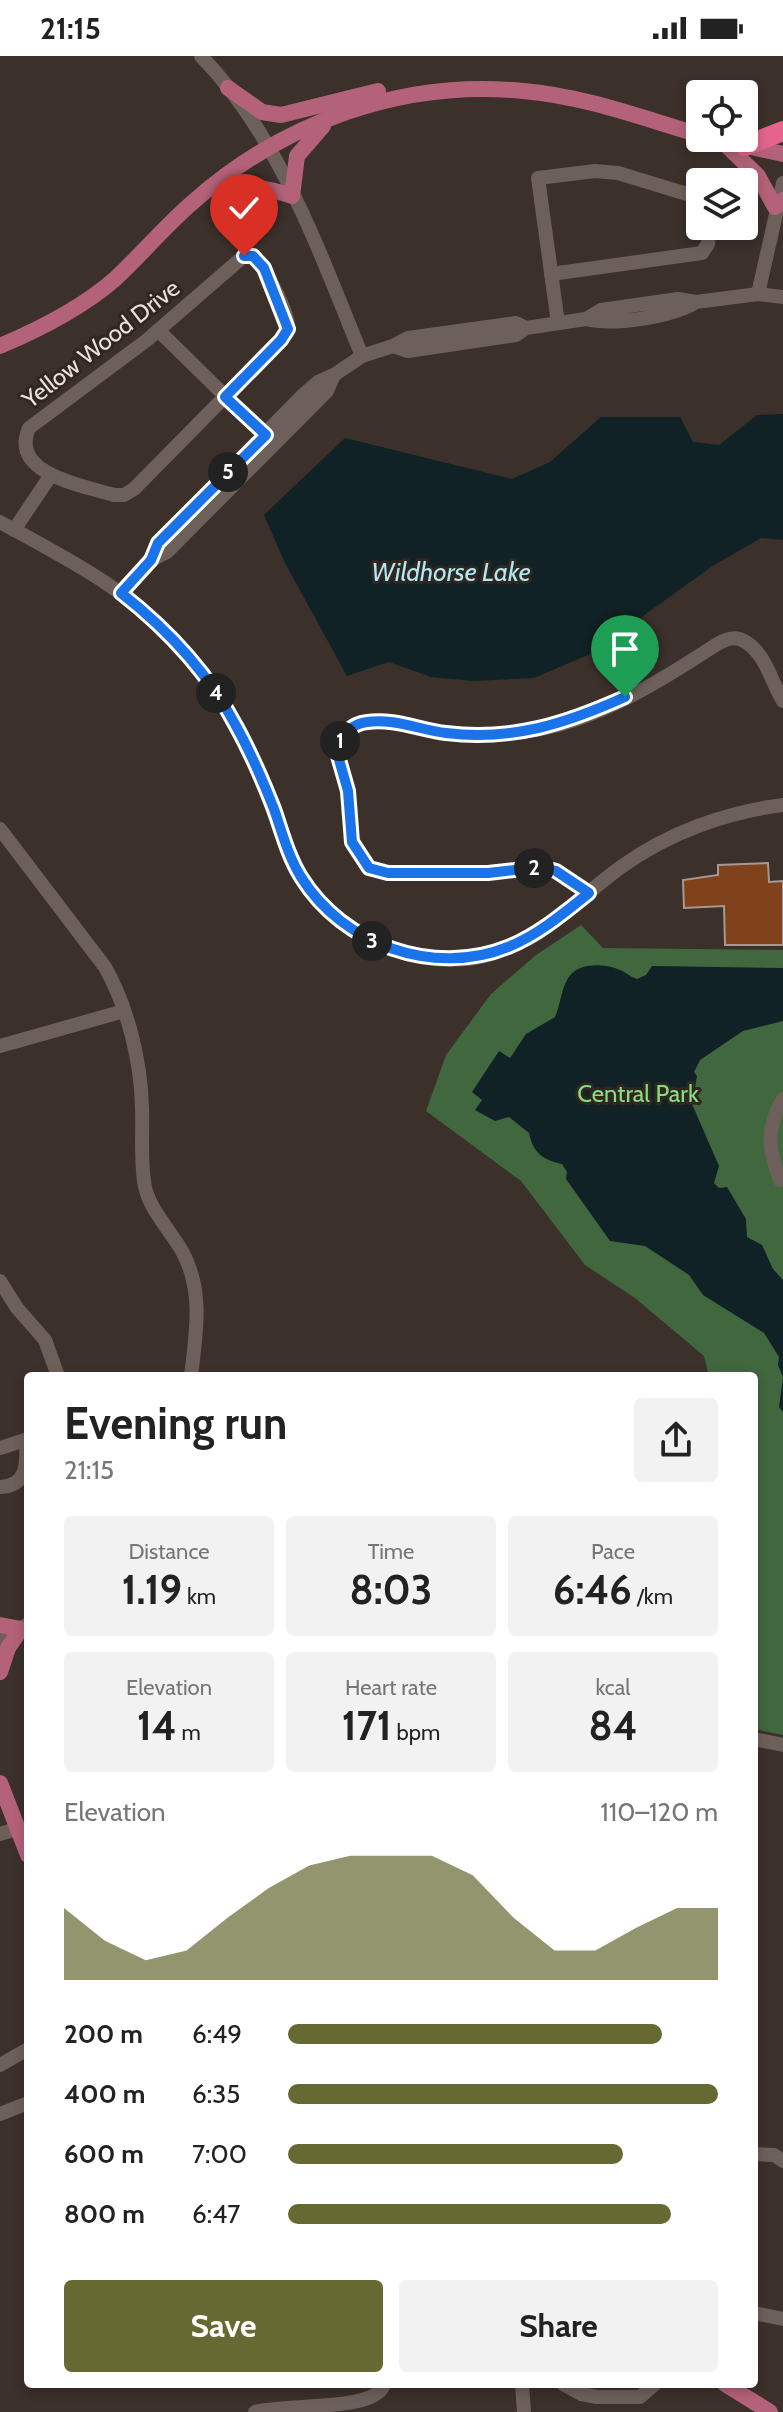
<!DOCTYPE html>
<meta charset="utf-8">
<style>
:root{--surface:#fff;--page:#f2f2f2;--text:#222;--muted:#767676;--accent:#666932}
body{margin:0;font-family:Cabin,sans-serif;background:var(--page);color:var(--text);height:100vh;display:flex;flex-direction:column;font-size:30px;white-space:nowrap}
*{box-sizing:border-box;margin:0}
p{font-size:26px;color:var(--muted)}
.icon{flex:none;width:44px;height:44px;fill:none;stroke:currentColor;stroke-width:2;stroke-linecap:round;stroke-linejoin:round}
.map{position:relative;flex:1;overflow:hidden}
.panel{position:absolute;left:24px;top:1316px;width:734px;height:1016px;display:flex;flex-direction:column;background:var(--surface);border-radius:8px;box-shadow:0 4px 12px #0003}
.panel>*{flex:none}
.fabs{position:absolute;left:686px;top:24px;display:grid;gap:16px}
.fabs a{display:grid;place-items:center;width:72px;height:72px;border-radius:8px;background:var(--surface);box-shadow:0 4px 12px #0003;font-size:40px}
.pin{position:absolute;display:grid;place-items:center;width:68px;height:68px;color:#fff;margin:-82px -34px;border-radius:50% 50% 50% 0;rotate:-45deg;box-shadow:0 0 8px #0007}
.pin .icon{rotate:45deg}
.km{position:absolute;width:40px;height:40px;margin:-20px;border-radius:50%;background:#222;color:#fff;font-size:22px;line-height:40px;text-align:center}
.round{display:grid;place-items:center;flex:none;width:84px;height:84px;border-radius:8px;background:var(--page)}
.head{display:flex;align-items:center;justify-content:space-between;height:136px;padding:0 40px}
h1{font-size:44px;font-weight:700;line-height:60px}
.figures{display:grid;grid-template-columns:repeat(3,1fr);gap:12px;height:136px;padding:8px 40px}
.figures div{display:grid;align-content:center;border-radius:8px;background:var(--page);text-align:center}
.figures b{font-size:40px;font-weight:700}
.figures small{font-size:22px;font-weight:400}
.figures p{font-size:22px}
.chart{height:224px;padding:16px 40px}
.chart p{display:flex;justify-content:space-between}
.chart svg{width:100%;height:144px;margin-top:8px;fill:var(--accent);opacity:.7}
.cta{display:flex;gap:16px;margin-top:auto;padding:16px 40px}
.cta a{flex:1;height:92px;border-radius:8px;background:var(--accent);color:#fff;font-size:32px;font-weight:700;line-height:92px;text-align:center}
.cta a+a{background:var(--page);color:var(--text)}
ul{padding:0 40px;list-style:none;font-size:26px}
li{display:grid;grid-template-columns:128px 96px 1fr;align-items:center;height:60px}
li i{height:20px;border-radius:10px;background:var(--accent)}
.status{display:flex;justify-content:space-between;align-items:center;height:56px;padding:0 40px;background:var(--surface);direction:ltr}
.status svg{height:22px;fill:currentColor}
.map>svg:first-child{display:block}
.green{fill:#41673f}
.water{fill:#102225}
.building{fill:#7f421a;stroke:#a79992;stroke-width:2}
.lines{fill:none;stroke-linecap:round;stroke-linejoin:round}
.minor{stroke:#6d605a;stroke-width:14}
.major{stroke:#b46279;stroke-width:16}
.highway{stroke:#e4648d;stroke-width:20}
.route-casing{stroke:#fff;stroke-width:16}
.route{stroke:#1a73e8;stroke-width:10}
.labels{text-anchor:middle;stroke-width:6;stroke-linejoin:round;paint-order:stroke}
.street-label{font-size:24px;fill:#e9e1de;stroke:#312620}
.park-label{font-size:24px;fill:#85de81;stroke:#312620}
.water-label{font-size:26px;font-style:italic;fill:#afe9f5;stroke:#312620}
</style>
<div class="status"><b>21:15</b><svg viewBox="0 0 49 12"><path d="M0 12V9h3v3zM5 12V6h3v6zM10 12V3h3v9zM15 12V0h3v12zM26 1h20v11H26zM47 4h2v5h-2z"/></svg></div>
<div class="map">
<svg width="783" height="2356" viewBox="0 0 783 2356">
<rect width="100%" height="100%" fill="#3b302a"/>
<path class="green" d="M 581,869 L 603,892 L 783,894 L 783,1679 L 754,1673 L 754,1320 L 709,1320 L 704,1300 L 635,1242 L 585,1209 L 521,1125 L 426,1055 L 446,999 L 491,938 L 536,899 Z"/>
<g class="water">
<path d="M 783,358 L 783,484 L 761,482 L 714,509 L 590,598 L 534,622 L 473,625 L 431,621 L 389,606 L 347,620 L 285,507 L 264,459 L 345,382 L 512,423 L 550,406 L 601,361 L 680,361 L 693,386 L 719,389 L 757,359 Z"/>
<path d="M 652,910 L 783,912 L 783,965 L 743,975 L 700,1004 L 694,1016 L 697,1020 L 692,1048 L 719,1110 L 714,1127 L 719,1132 L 727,1131 L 746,1163 L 747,1181 L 762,1189 L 773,1213 L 783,1224 L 783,1356 L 779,1351 L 783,1321 L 778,1309 L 779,1301 L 764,1277 L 703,1239 L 689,1219 L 645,1190 L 610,1185 L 566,1123 L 567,1116 L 562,1108 C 543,1104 533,1097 529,1077 L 509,1061 L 495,1065 L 475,1054 L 482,1044 L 472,1036 L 499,995 L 510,1002 L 526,978 L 555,961 C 560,950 561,935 567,924 C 576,906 604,907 620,914 C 626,916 630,921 637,923 L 646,919 Z"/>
</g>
<path class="building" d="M 768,807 L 769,826 L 783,825 L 783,889 L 725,889 L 724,850 L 684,852 L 683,824 L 718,819 L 718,809 Z"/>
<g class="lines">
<g class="minor">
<path d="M 201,0 C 280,81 320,198 362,300"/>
<path d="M 244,200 L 253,200 C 263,207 290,259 288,272 C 288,273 282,283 281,284 L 134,433 L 124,439 L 114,439 C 84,430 9,418 29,372 L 147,284 Z"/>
<path d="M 551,218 L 702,197 L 708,188 L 710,170"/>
<path d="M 758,238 L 783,127"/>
<path d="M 696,246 C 672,261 613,270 586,263 L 601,254 L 678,243 L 696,246 L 758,238 L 783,241"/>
<path d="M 558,267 L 538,122 L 595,115 L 618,117 L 700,142"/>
<path d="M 526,272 L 516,267 L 408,282 L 393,290 L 408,295 L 516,279 L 526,272 L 586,263"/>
<path d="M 158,274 L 272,386"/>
<path d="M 334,319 L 362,300 L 393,290"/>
<path d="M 0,466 C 65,502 133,535 182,593 C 211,627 236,664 254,705 C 270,742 280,781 299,817 C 330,875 402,909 467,903 C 529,897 574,845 621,811 C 668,777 726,756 783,749"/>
<path d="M 14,474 L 51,419"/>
<path d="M 121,537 L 151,504 L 158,487 L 303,339 L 318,326 L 334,319 L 327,335 L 167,496 L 151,504"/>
<path d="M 0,773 L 105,911 C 128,952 141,1005 142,1052 C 143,1078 140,1106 145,1131 C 150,1154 170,1174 182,1195 C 204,1235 196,1277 191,1320"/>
<path d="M 589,837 L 556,815 L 541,811 L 488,817 L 388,817 L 369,812 L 352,786 L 348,735 L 336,693 C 343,679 350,669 366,666 C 393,662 419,673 444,677 C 475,681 505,679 535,674 C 597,664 659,626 711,592 C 720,586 733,578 744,585 C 766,597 771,626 783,645"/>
<path d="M 0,990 L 124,955"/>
<path d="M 780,1124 C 768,1094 766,1071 783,1043"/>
<path d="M 0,1225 L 17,1252 L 45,1284 L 58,1320"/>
<path d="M 0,1392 L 28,1383"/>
<path d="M 0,1431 C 28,1430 27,1407 26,1385"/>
<path d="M 0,1586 L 28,1568"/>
<path d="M 754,1683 L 783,1689"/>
<path d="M 0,1778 L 16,1773"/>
<path d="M 0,2009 L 28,1993"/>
<path d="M 0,2058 L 28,2047"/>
<path d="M 754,2098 L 774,2099 L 783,2105"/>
<path d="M 754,2257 L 783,2263"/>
<path d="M 522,2328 L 524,2356"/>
<path d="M 563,2328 L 581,2338 L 597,2341 L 640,2341 L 655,2328"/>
<path d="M 255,2356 C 291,2347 376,2356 384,2328"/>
</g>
<g class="major">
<path d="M 228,32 L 262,56 L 281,59 L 378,35"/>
<path d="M 711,82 L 783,98"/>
<path d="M 722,85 L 758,120 L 775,151 L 783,144"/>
<path d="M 210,133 C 240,129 264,130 292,140 L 297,100 L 323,70"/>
<path d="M 0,290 C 40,273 82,252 115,223 C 142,198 165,170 193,146 C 283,66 403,23 523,35 C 584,40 642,62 700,79"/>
<path d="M 0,1569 L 21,1573 L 8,1592 L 0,1616"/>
<path d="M 0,1727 L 28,1799"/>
<path d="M 725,2328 L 770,2356"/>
</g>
<path class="highway" d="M 745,90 L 783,75"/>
</g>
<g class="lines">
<g class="route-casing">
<path id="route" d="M 244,200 L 253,200 L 264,212 L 288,273 L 281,284 L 225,341 L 266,379 L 158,487 L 151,504 L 121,537 C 167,573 209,618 236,670 C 251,697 263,725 274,753 C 282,776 288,800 301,821 C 343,889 434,921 508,891 C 538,879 564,857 589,837 L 556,815 L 541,811 L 488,817 L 388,817 L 369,812 L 352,786 L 348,735 L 336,693 C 343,679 350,668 367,666 C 394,662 420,674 446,677 C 512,685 565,668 625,641"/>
</g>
<use href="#route" class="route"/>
</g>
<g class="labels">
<g class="street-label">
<text transform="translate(101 288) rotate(-38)" y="8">Yellow Wood Drive</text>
</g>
<g class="park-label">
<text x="638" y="1046">Central Park</text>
</g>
<g class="water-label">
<text x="451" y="525">Wildhorse Lake</text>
</g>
</g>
</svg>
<div class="fabs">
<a><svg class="icon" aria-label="locate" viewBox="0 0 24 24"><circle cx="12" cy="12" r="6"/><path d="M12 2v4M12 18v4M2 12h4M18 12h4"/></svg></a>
<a><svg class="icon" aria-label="layers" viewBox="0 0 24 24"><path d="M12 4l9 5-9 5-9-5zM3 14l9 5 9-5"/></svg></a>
</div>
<div class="pin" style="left:625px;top:641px;background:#1e9e55"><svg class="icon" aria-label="arrive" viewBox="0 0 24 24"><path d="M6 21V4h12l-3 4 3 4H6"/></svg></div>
<div class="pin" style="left:244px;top:200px;background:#d93025"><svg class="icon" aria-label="check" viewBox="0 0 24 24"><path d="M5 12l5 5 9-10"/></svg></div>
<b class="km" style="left:340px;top:685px">1</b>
<b class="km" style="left:534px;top:812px">2</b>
<b class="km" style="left:372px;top:885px">3</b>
<b class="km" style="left:216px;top:637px">4</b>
<b class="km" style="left:228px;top:416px">5</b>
<section class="panel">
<div class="head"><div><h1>Evening run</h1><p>21:15</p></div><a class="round"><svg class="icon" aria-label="share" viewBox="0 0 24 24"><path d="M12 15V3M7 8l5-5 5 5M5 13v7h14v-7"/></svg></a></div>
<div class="figures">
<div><p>Distance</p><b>1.19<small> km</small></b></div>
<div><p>Time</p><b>8:03</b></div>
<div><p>Pace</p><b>6:46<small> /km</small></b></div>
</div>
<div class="figures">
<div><p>Elevation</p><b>14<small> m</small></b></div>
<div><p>Heart rate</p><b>171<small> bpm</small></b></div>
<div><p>kcal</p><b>84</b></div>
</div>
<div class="chart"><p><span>Elevation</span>110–120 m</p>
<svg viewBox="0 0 160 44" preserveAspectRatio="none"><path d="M0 44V22L10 32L20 38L30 35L40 25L50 16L60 9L70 6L80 6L90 6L100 12L110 25L120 35L130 35L140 28L150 22L160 22V44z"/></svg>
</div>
<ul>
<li><b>200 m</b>6:49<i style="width:87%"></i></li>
<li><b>400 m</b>6:35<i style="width:100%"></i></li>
<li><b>600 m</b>7:00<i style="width:78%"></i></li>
<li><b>800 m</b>6:47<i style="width:89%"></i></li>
</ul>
<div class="cta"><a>Save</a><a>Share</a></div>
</section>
</div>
